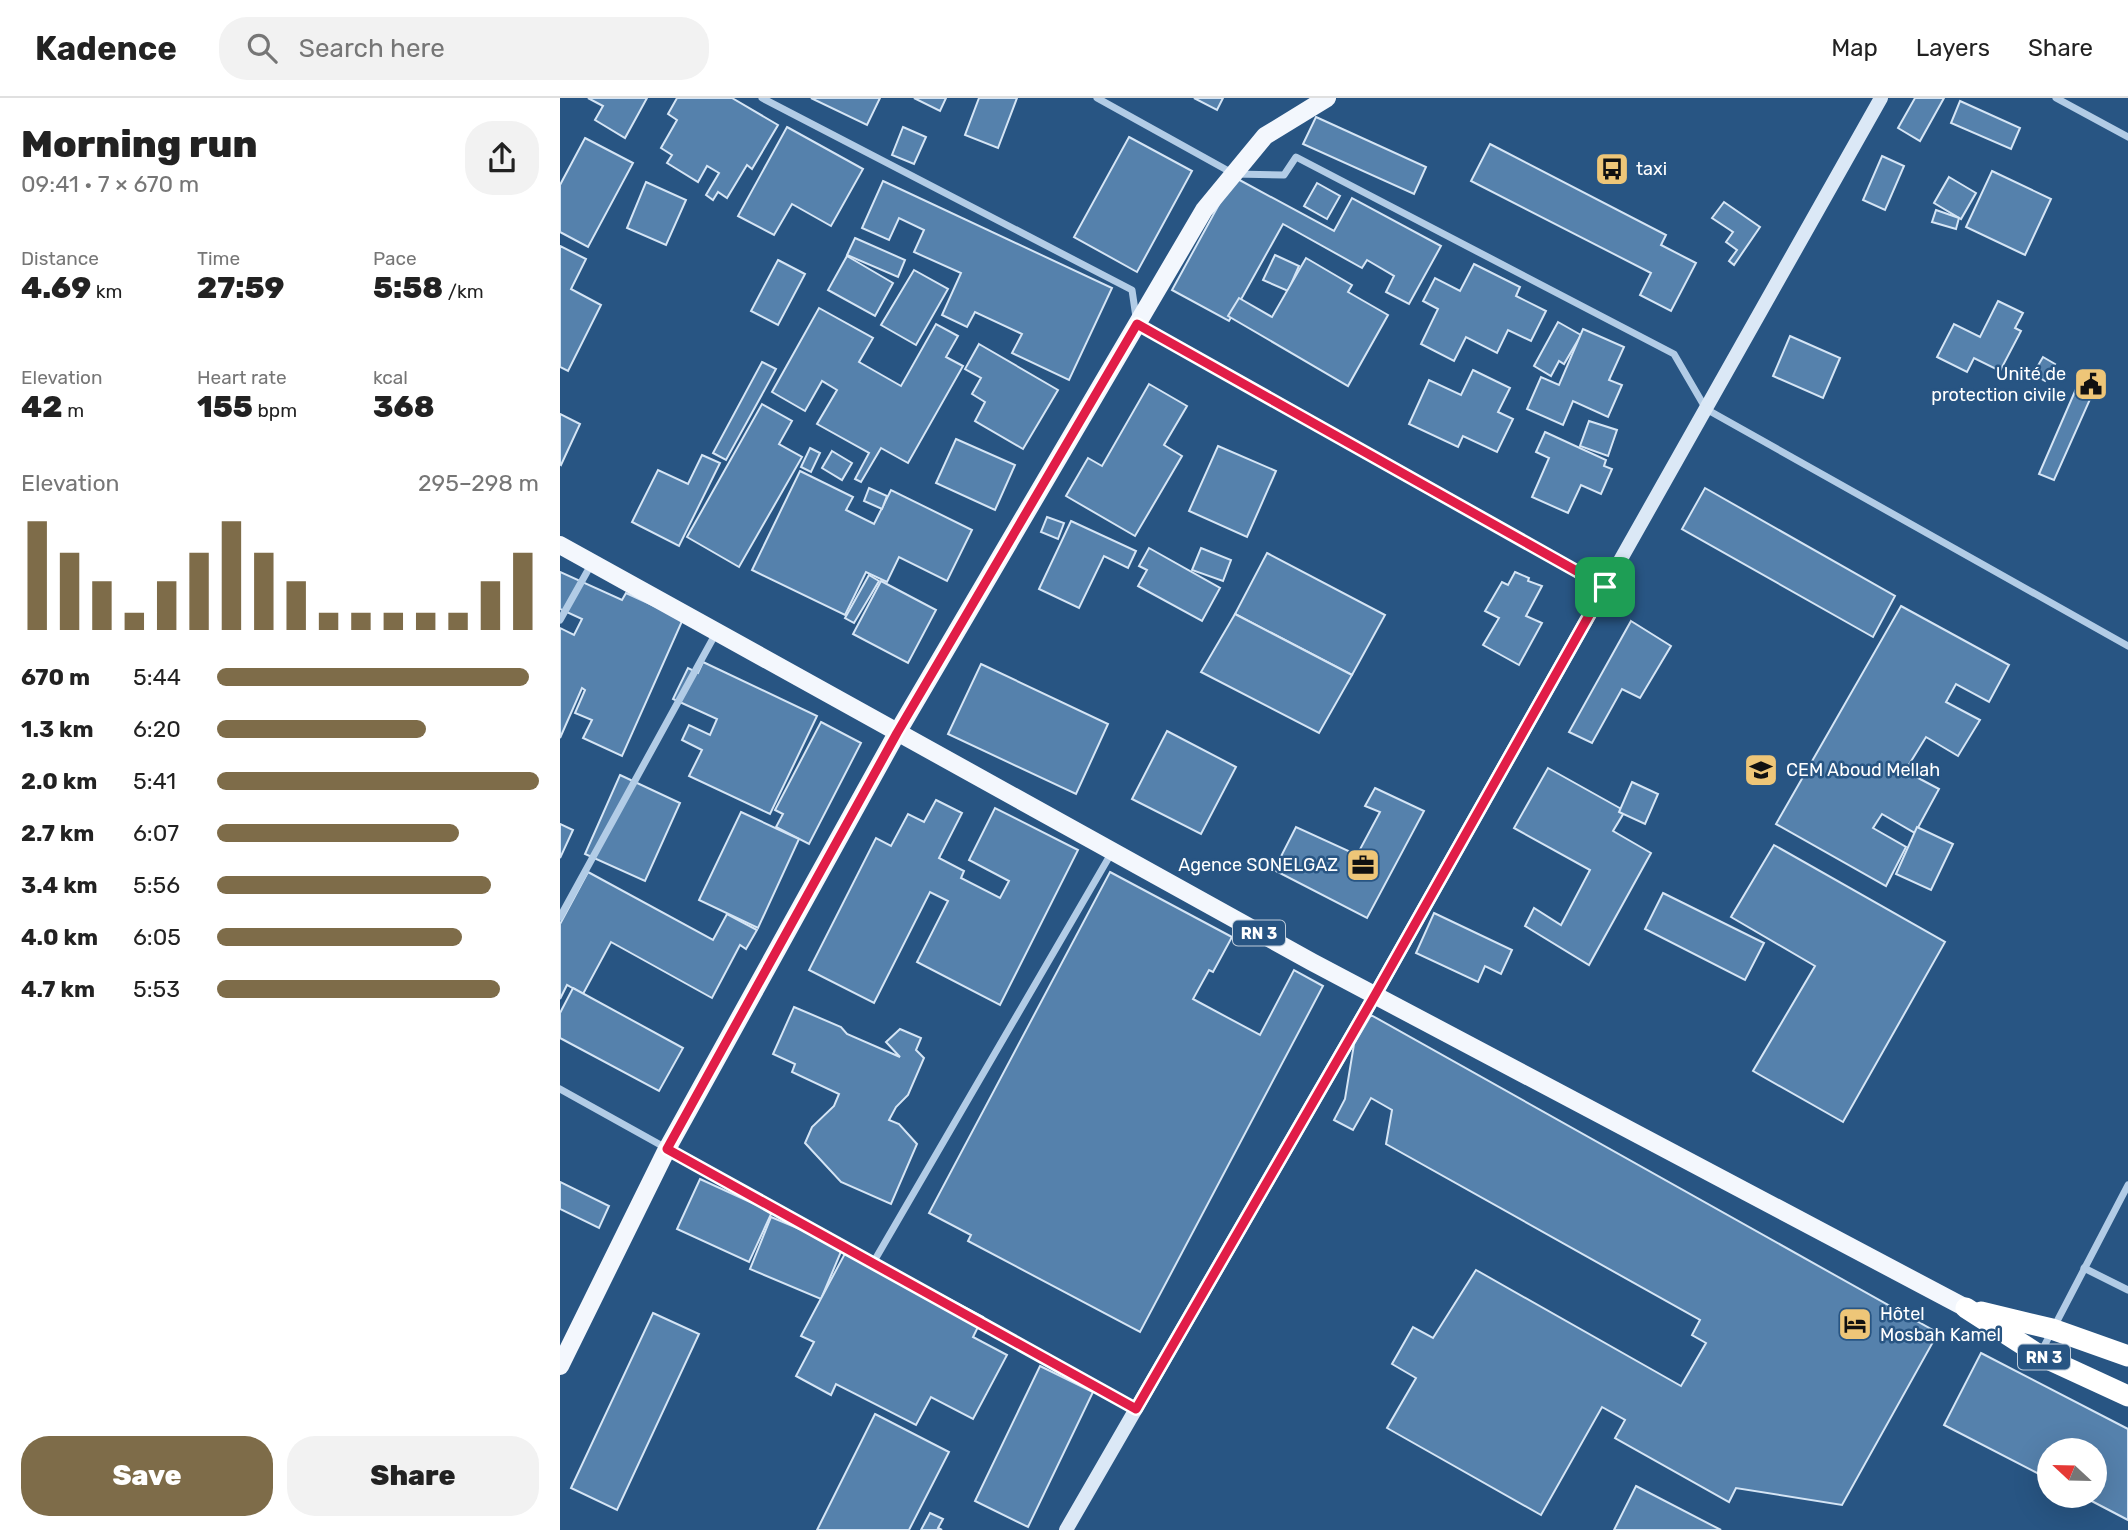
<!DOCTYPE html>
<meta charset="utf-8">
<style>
:root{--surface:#fff;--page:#f2f2f2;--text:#222;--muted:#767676;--line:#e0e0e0;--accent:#7e6c49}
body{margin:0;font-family:Rubik,sans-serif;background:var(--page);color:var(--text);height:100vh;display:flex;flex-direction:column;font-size:26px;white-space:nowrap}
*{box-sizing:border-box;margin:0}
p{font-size:23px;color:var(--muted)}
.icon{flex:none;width:38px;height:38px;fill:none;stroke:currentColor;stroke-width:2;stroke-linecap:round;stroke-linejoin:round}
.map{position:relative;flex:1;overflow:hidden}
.details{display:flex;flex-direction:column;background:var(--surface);width:560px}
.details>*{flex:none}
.needle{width:46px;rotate:292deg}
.buttons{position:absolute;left:1477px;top:1340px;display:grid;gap:14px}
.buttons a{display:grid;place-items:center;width:70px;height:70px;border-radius:50%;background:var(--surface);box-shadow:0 7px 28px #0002;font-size:35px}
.pin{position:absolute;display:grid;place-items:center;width:60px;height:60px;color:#fff;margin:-30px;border-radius:14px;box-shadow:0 4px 10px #0006}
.round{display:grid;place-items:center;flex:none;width:74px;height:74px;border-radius:28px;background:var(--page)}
.head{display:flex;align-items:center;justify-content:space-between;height:119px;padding:0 21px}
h1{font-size:38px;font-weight:800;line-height:52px}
.figures{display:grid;grid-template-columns:repeat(3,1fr);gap:10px;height:119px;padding:7px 21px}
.figures div{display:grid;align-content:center}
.figures b{font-size:30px;font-weight:800}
.figures small{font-size:19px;font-weight:400}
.figures p{font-size:19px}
.chart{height:196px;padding:14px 21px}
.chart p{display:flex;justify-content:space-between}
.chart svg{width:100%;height:126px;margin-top:7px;stroke:var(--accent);stroke-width:6}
.action{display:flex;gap:14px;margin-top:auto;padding:14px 21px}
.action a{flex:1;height:80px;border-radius:28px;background:var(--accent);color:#fff;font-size:28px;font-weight:800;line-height:80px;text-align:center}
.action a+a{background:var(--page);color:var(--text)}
ul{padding:0 21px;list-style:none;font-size:23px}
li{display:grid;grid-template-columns:112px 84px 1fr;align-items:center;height:52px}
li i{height:18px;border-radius:9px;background:var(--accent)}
header{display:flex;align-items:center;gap:42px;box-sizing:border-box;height:98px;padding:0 35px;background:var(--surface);border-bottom:2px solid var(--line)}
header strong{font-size:33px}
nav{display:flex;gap:38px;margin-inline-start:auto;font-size:24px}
.search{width:490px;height:63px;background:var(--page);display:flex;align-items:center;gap:18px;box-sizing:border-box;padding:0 24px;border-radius:28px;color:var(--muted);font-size:26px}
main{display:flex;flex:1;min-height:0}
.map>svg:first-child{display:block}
.building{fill:#5581ac;stroke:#d5e5f5;stroke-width:2}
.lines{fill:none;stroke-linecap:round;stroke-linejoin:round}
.street{stroke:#b2cce6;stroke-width:7}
.secondary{stroke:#dbe8f6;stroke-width:14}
.primary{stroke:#f3f7fd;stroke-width:18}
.highway{stroke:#fff;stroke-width:21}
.route-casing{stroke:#fff;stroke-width:14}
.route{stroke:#e11d48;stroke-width:9}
.labels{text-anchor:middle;stroke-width:5;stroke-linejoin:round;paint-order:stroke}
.shield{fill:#285583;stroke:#beccda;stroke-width:2}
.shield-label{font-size:16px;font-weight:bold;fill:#fff}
.poi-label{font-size:18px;fill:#fff;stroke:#285583;text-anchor:start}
</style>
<header>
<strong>Kadence</strong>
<div class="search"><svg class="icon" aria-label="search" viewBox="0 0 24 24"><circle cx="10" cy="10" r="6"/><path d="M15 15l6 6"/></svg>Search here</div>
<nav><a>Map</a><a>Layers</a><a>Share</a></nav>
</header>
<main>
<section class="details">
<div class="head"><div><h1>Morning run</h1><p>09:41 · 7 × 670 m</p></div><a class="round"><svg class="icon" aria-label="share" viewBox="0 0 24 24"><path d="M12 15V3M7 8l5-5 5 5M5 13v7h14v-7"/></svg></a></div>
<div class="figures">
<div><p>Distance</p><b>4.69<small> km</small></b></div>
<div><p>Time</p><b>27:59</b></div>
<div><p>Pace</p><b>5:58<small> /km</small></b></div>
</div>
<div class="figures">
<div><p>Elevation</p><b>42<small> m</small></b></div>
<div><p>Heart rate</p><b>155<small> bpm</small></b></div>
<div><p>kcal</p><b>368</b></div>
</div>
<div class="chart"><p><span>Elevation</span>295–298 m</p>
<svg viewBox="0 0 160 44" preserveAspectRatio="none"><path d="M5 44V6M15 44V17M25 44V27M35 44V38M45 44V27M55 44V17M65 44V6M75 44V17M85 44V27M95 44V38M105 44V38M115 44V38M125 44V38M135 44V38M145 44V27M155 44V17"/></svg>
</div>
<ul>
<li><b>670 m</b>5:44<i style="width:97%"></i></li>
<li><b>1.3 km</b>6:20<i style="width:65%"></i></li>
<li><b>2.0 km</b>5:41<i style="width:100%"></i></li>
<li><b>2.7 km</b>6:07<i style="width:75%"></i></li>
<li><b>3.4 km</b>5:56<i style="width:85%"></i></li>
<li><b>4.0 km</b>6:05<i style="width:76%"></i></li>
<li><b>4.7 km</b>5:53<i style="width:88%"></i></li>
</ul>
<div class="action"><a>Save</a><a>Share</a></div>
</section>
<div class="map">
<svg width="1568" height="1432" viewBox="0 0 1568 1432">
<rect width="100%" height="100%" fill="#285583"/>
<g class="building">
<path d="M 28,0 L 87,0 L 65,40 L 35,22 L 43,8 Z"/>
<path d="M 117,0 L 172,0 L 218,27 L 192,71 L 187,67 L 167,100 L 158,94 L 153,102 L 146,97 L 159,75 L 147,68 L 138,84 L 107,65 L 112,57 L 101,50 L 117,22 L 108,16 Z"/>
<path d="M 251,0 L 320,0 L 307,27 Z"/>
<path d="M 354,0 L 386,0 L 380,13 Z"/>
<path d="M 419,0 L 457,0 L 438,50 L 405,37 Z"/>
<path d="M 634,0 L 663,0 L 657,12 Z"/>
<path d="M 1355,0 L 1384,0 L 1360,43 L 1338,30 Z"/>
<path d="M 1400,3 L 1460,30 L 1451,51 L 1391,25 Z"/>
<path d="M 756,19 L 866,69 L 854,96 L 743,46 Z"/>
<path d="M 227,29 L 303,71 L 271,128 L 232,106 L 214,137 L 178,118 Z"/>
<path d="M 343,29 L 366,39 L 354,66 L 332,57 Z"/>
<path d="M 569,39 L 632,73 L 577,174 L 514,139 Z"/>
<path d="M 25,40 L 73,65 L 28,149 L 0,134 L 0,87 Z"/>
<path d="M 930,46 L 1106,137 L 1101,147 L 1136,165 L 1111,213 L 1080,197 L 1091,175 L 911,83 Z"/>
<path d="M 1322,58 L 1344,68 L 1325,112 L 1303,102 Z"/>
<path d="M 1432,73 L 1491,101 L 1465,157 L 1406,129 Z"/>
<path d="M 674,79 L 774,133 L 792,100 L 881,148 L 849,206 L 826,194 L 834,178 L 807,162 L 802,170 L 723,126 L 669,223 L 612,192 Z"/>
<path d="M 1389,79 L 1416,95 L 1401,121 L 1374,105 Z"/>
<path d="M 323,83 L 552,190 L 509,282 L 452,255 L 462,236 L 415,214 L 407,229 L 382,217 L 401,175 L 354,154 L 364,132 L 339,120 L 329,142 L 302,130 Z"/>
<path d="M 86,84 L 126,102 L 106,147 L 67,130 Z"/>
<path d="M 757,85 L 780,98 L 767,121 L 744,108 Z"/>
<path d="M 1164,104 L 1200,129 L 1174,167 L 1169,163 L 1177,152 L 1166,144 L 1173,134 L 1152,120 Z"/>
<path d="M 1376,112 L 1399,120 L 1396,131 L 1372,124 Z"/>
<path d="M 295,140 L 345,162 L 338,179 L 287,157 Z"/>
<path d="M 0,148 L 26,161 L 11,191 L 41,207 L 8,273 L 0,269 Z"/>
<path d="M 715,157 L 739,168 L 728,193 L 703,182 Z"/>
<path d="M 287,158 L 333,185 L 315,218 L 268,192 Z"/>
<path d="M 746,160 L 792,187 L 788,194 L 828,217 L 788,288 L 668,218 L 679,200 L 712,219 Z"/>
<path d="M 218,162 L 245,176 L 218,227 L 191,213 Z"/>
<path d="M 914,166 L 960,189 L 956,198 L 986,213 L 971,243 L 948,232 L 937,255 L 906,239 L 894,263 L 861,246 L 878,211 L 863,203 L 875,180 L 900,193 Z"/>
<path d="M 354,172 L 388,191 L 356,247 L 321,227 Z"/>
<path d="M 1438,203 L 1463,215 L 1455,230 L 1461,233 L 1440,273 L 1414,260 L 1407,274 L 1377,259 L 1394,226 L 1420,239 Z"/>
<path d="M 259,210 L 313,240 L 299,264 L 341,288 L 376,226 L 398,238 L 386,259 L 403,268 L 348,365 L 321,350 L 301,384 L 295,381 L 309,355 L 257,326 L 277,292 L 262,283 L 245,313 L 212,294 Z"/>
<path d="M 998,224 L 1021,237 L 1004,266 L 999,263 L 991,278 L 974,268 Z"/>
<path d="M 1023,231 L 1064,249 L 1049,282 L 1062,287 L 1048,319 L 1013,303 L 1003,327 L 967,311 L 981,279 L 999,287 Z"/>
<path d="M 1230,238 L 1280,260 L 1263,300 L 1213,278 Z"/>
<path d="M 419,246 L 498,292 L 463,351 L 415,323 L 425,304 L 412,296 L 421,280 L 405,271 Z"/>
<path d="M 1483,259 L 1495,266 L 1485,283 L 1473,276 Z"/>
<path d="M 202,264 L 216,271 L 166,362 L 153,355 Z"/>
<path d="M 913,272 L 950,290 L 938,314 L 953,321 L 937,354 L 903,338 L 898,349 L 849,326 L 869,282 L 901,297 Z"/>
<path d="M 589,286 L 627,308 L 604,347 L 622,358 L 575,438 L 506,398 L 528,360 L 542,368 Z"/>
<path d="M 1516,291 L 1531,299 L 1494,382 L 1479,376 Z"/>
<path d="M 202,306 L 232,323 L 219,346 L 242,359 L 179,469 L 127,439 Z"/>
<path d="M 0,316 L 20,326 L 1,367 L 0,366 Z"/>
<path d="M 1029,323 L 1057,332 L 1048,358 L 1020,348 Z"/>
<path d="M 985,334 L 1046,362 L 1044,368 L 1052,371 L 1041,396 L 1021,387 L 1008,415 L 972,399 L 989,360 L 976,354 Z"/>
<path d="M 396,341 L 455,367 L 435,412 L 376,385 Z"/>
<path d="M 658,348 L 716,373 L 687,439 L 629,413 Z"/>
<path d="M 250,350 L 260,355 L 251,374 L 241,369 Z"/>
<path d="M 272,353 L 292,365 L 282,382 L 262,370 Z"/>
<path d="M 142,357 L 160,365 L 119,448 L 72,424 L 98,372 L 128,386 Z"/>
<path d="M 240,373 L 293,399 L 286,412 L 314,426 L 331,392 L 412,432 L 387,483 L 339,459 L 327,484 L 306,474 L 285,517 L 192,472 Z"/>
<path d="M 309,390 L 327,398 L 322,411 L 304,403 Z"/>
<path d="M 1145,390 L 1335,498 L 1313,539 L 1122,431 Z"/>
<path d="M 487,419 L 504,425 L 498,441 L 481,434 Z"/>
<path d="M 511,423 L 576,453 L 568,470 L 544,458 L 519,510 L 479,491 Z"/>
<path d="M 589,450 L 660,490 L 642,523 L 578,488 L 587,472 L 579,468 Z"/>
<path d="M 641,450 L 671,462 L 663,483 L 632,472 Z"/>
<path d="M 707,455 L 825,517 L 792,577 L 675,516 Z"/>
<path d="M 0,474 L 62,502 L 66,495 L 123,521 L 62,658 L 23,640 L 32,622 L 15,615 L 25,592 L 22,590 L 0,640 L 0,530 L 14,537 L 22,521 L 0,511 Z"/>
<path d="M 955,474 L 969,480 L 968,483 L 982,488 L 966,518 L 982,525 L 959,567 L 923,547 L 939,520 L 925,513 L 942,484 L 948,487 Z"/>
<path d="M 309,477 L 319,483 L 294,525 L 285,520 Z"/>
<path d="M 321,483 L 376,512 L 348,565 L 293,536 Z"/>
<path d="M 1341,508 L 1449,567 L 1429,604 L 1396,586 L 1386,604 L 1420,622 L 1398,658 L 1366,639 L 1345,673 L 1379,691 L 1355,735 L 1322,716 L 1313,730 L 1346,749 L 1326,788 L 1216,726 Z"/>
<path d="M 675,516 L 792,577 L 759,635 L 641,574 Z"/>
<path d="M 1071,523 L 1111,548 L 1080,600 L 1062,591 L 1032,645 L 1009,634 Z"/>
<path d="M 143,564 L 257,618 L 210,716 L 129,678 L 142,652 L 122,642 L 129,627 L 150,637 L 157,621 L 113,601 L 128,570 L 138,575 Z"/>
<path d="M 421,566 L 548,626 L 516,696 L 388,636 Z"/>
<path d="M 261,624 L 301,645 L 249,746 L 216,729 L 223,716 L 215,712 Z"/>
<path d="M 607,633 L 676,669 L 641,736 L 572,701 Z"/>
<path d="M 988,670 L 1065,713 L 1053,733 L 1091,755 L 1029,867 L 965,828 L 974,810 L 1001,827 L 1030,772 L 954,730 Z"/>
<path d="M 60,677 L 120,705 L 85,783 L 25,756 Z"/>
<path d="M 1072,684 L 1098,696 L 1085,726 L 1059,714 Z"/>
<path d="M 815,690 L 864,713 L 807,820 L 714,772 L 736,729 L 797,757 L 820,714 L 805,708 Z"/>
<path d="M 376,702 L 402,715 L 379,760 L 404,773 L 401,780 L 440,800 L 449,783 L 409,762 L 435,710 L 518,752 L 440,907 L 357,864 L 388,803 L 370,794 L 314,905 L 249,872 L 316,740 L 331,748 L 348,716 L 364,724 Z"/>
<path d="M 181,714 L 239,741 L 198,830 L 139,802 Z"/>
<path d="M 0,726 L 13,732 L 0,760 Z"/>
<path d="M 1357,729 L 1393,746 L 1371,792 L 1336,776 Z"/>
<path d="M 1214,747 L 1385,844 L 1283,1024 L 1193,973 L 1255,868 L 1171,819 Z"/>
<path d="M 28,774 L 153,842 L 167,816 L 197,832 L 186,851 L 180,847 L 152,900 L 51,844 L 23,896 L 7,887 L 0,901 L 0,826 Z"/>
<path d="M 550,774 L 672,839 L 653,874 L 649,872 L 633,901 L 700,937 L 734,872 L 763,888 L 580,1234 L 408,1143 L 411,1137 L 369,1115 Z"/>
<path d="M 1103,795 L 1204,845 L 1185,882 L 1085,831 Z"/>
<path d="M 874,815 L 952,852 L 941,876 L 925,868 L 918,884 L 856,855 Z"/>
<path d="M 13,890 L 123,950 L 99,993 L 0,940 L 0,915 Z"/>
<path d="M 234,909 L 281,929 L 287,936 L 340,959 L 326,944 L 340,931 L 361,940 L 356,952 L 364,960 L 348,997 L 336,1009 L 329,1022 L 339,1026 L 357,1046 L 331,1106 L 281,1084 L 245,1045 L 252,1029 L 274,1008 L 279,996 L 232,974 L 235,966 L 213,956 Z"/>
<path d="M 811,917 L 1378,1235 L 1282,1407 L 1176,1390 L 1169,1404 L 1055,1340 L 1065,1322 L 1042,1309 L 981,1417 L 827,1330 L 856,1280 L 832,1266 L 853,1229 L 873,1240 L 916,1172 L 1121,1288 L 1146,1245 L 1132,1237 L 1140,1222 L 826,1046 L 832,1012 L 811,1000 L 793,1032 L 774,1022 L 785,1001 L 794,946 Z"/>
<path d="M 140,1081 L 212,1114 L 189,1164 L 117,1131 Z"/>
<path d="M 0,1084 L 49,1108 L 39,1130 L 0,1111 Z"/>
<path d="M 211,1119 L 283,1149 L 261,1201 L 190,1171 Z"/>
<path d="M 289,1148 L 423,1219 L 413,1239 L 447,1257 L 413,1321 L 371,1299 L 356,1327 L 276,1286 L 271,1297 L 236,1278 L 254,1244 L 241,1238 Z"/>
<path d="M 93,1215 L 139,1236 L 57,1412 L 11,1390 Z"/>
<path d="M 1421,1255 L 1568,1331 L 1568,1422 L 1522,1398 L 1535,1398 L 1535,1353 L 1489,1353 L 1489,1381 L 1384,1327 Z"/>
<path d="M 480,1268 L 533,1294 L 468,1429 L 415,1403 Z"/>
<path d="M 315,1316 L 389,1354 L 349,1432 L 257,1432 Z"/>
<path d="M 1076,1388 L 1161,1432 L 1054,1432 Z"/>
<path d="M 370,1415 L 383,1421 L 378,1430 L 382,1432 L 361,1432 Z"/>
</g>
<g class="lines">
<g class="street">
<path d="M 202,0 L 572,192 L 577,226 L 1045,489"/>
<path d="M 537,0 L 674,76 L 724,77 L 736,59 L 1114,256 L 1146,311 L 1568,548"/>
<path d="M 1496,0 L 1568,39"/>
<path d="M 0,522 L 32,465"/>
<path d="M 0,819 L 156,535"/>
<path d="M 0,991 L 575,1311"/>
<path d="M 313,1165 L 552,754"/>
<path d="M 1524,1170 L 1568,1192"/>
<path d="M 1481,1254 L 1568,1087"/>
</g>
<path class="secondary" d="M 506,1432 L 815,897 L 1321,0"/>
<g class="primary">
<path d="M 0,447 L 752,864 L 1406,1210"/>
<path d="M 0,1268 L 107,1051 L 337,635 L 644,112 L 705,38 L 767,0"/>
</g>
<g class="highway">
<path d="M 1406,1210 L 1479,1257 L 1568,1298"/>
<path d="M 1421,1214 L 1492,1231 L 1568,1258"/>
</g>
</g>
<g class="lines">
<g class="route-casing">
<path id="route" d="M 577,226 L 1045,489 L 815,897 L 576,1311 L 107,1051 L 337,635 Z"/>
</g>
<use href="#route" class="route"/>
</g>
<defs>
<g id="bus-square" transform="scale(1.75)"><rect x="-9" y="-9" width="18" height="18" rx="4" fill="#eec678" stroke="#285583"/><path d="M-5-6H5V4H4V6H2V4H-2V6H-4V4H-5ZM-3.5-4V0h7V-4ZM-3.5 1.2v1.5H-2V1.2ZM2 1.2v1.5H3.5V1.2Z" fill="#111"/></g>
<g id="civic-square" transform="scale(1.75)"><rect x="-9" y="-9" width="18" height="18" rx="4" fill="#eec678" stroke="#285583"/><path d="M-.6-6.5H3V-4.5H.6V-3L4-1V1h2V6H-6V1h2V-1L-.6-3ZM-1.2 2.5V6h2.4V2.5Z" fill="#111"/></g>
<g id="school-square" transform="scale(1.75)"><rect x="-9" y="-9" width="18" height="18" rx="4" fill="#eec678" stroke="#285583"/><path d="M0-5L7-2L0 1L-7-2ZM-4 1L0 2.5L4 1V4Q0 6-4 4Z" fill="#111"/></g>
<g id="office-square" transform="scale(1.75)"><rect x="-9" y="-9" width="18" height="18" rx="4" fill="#eec678" stroke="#285583"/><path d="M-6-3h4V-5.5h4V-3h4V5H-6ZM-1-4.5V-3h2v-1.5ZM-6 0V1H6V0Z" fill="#111"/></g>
<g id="hotel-square" transform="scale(1.75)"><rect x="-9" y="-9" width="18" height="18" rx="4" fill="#eec678" stroke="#285583"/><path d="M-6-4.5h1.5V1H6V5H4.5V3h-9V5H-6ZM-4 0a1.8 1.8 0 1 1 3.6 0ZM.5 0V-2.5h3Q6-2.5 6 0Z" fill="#111"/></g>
</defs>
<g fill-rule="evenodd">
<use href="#bus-square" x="1052" y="71"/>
<use href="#civic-square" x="1531" y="286"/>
<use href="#school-square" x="1201" y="672"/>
<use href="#office-square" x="803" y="767"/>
<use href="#hotel-square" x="1295" y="1226"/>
</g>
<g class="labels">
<g class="shield">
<rect x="673" y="822.5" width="52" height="25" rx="5"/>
<rect x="1458" y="1246.5" width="52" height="25" rx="5"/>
</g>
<g class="shield-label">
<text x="699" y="841">RN 3</text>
<text x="1484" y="1265">RN 3</text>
</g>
<g class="poi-label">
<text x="1076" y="77">taxi</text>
<text x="1506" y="282" text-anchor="end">Unité de<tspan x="1506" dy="21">protection civile</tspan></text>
<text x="1226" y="678">CEM Aboud Mellah</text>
<text x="778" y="773" text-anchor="end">Agence SONELGAZ</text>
<text x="1320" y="1222">Hôtel<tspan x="1320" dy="21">Mosbah Kamel</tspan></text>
</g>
</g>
</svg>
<div class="buttons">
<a><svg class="needle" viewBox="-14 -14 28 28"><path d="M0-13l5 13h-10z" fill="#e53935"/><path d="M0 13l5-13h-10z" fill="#767676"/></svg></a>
</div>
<div class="pin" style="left:1045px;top:489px;background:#1e9e55"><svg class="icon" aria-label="arrive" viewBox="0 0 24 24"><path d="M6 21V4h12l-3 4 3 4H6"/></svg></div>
</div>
</main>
